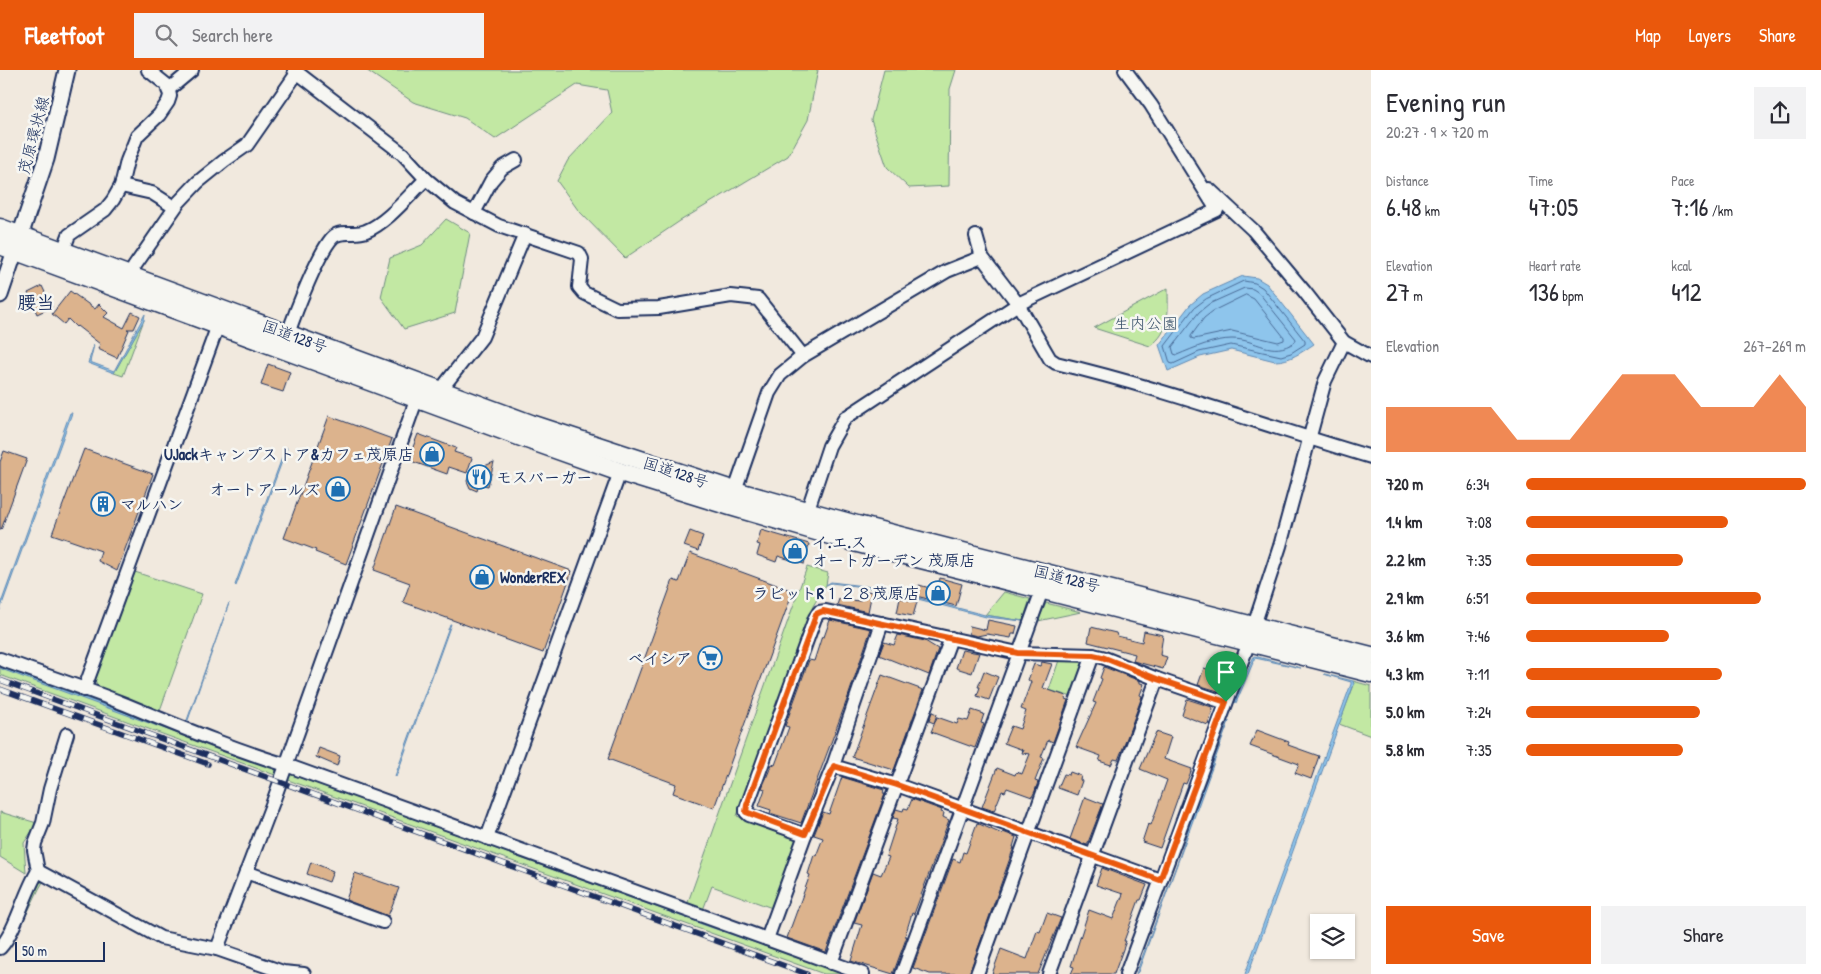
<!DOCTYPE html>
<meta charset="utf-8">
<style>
:root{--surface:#fff;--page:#f2f2f3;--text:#2b2b33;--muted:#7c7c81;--accent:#ea580c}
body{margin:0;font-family:"Patrick Hand","Klee One",sans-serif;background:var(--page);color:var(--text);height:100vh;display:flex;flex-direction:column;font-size:19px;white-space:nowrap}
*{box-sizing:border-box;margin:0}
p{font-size:16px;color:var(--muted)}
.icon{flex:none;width:28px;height:28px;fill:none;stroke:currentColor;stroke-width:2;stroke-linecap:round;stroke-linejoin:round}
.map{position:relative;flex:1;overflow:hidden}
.details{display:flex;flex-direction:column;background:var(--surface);width:450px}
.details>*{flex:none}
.fabs{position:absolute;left:1310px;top:844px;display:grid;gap:10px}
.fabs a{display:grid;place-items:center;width:45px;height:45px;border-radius:0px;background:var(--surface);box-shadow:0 1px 4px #0004;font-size:25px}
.scale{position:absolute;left:15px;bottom:12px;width:90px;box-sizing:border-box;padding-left:5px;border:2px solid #1b2f5e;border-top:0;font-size:14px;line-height:18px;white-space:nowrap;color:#1b2f5e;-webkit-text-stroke:4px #f6f6f2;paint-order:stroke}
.pin{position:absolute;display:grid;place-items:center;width:42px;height:42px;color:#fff;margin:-51px -21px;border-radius:50% 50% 50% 0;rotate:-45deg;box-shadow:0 0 5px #0007}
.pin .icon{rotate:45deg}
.round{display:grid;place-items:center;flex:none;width:52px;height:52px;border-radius:0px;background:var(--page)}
.head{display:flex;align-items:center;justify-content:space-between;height:85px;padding:0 15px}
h1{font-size:28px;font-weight:600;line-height:38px}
.metrics{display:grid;grid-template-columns:repeat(3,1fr);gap:8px;height:85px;padding:5px 15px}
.metrics div{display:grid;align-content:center}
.metrics b{font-size:25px;font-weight:600}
.metrics small{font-size:14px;font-weight:400}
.metrics p{font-size:14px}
.chart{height:140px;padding:10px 15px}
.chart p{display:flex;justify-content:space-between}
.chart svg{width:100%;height:90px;margin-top:5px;fill:var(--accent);opacity:.7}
.cta{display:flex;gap:10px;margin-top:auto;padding:10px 15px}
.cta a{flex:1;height:58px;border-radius:0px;background:var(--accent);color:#fff;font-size:20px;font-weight:600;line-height:58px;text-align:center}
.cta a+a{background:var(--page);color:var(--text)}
ul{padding:0 15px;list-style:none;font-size:16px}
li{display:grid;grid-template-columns:80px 60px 1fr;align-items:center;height:38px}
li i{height:12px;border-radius:6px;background:var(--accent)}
header{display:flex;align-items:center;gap:30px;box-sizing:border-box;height:70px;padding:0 25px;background:var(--accent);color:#fff}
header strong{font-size:24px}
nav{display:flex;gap:28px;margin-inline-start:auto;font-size:18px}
.search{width:350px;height:45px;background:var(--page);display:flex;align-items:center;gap:12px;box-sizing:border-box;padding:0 18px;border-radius:0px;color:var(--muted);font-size:19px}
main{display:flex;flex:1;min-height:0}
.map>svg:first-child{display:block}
.green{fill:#c2e8a3;stroke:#6e8c80}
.water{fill:#8ec5ec;stroke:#6089b3}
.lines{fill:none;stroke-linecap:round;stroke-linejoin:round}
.shore{stroke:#496b97;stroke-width:1}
.building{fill:#dcb38d;stroke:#1b2f5e}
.minor-casing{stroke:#1b2f5e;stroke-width:16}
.major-casing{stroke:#1b2f5e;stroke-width:19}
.highway-casing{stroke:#1b2f5e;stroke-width:21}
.minor{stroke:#f6f6f2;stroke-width:12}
.major{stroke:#f6f6f2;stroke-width:15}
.highway{stroke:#f6f6f2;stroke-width:18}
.rail-casing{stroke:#1b2f5e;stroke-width:5.5}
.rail{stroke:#f6f6f2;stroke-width:4;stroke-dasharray:11;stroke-linecap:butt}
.route-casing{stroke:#fff;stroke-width:10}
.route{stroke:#ea580c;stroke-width:6}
.labels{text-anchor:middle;stroke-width:5;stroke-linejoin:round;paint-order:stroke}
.street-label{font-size:16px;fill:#1b2f5e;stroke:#f6f6f2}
.park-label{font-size:16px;fill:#3c546c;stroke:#f6f6f2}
.poi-label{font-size:16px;font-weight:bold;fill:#1b2f5e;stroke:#f6f6f2;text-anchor:end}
.quarter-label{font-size:19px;font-weight:bold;fill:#1b2f5e;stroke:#f6f6f2}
</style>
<header>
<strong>Fleetfoot</strong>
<div class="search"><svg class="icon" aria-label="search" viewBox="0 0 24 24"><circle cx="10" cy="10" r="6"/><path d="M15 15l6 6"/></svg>Search here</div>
<nav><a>Map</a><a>Layers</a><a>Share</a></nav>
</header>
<main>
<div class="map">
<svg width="1371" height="904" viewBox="0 0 1371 904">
<rect width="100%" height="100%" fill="#f1e9de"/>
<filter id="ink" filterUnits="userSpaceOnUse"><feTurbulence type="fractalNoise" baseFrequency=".02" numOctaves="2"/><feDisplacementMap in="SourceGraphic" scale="10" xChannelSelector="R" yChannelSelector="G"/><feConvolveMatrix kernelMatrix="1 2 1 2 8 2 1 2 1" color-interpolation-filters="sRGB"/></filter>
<g filter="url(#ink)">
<g class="green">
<path d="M 366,0 L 818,0 L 808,50 L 788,86 L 680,151 L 625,188 L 578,140 L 557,111 L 568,90 L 612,43 L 607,20 L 577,15 L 495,69 L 465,48 L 413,32 Z"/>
<path d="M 884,0 L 956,0 L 950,19 L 949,116 L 909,118 L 887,97 L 871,50 Z"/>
<path d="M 446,149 L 470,163 L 455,243 L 404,259 L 381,227 L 390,188 L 422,175 Z"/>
<path d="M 1168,218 C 1168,240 1171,262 1150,276 L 1094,258 Z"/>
<path d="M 144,250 L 123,306 L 114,303 Z"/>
<path d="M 807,497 L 828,503 L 826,515 L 813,536 L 737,746 L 795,767 L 797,770 L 772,838 L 712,816 L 703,840 L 687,835 Z"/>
<path d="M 135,502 L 202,524 L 159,643 L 99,619 L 95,610 Z"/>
<path d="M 1004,522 L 1030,529 L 1023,551 L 985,545 Z"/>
<path d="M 1046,533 L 1081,542 L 1038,551 Z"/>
<path d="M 1059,590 L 1082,591 L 1084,594 L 1072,627 L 1049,620 Z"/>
<path d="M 0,596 L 108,634 L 165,657 L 0,597 Z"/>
<path d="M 0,598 L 276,697 L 275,705 L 0,605 Z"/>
<path d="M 1353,611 L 1371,616 L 1371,666 L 1339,654 L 1354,615 Z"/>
<path d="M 291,703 L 293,705 L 846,904 L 824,904 L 288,710 Z"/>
<path d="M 0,742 L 37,753 L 24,773 L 26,803 L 0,787 Z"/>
<path d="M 43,812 L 39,819 L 16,866 L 36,813 Z"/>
</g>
<g class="water">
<path d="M 1243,206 L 1257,208 L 1267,214 L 1314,274 C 1302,282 1290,291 1275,291 L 1231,280 L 1200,287 L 1168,301 L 1159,275 L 1190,235 L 1203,224 Z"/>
<path d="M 145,244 L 144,250 L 114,303 L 88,293 L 94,275 L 90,292 L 114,301 Z"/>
<path d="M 70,343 L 72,343 L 0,540 L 0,536 Z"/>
<path d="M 286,377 L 287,378 L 236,516 L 235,515 Z"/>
<path d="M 831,512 L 880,518 L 985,545 L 1023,551 L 986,547 L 880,519 L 831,513 L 826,515 Z"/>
<path d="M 229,533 L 187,653 L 186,653 Z"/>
<path d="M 450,554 L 451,554 L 396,707 L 395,706 Z"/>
<path d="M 1254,586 L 1301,598 L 1255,588 L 1236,633 L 1235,632 Z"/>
<path d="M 0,597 L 273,696 L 272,698 L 4,600 L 0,598 Z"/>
<path d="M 1324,604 L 1353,611 L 1354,614 L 1248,904 L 1245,904 L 1351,614 L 1351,612 Z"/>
<path d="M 1229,651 L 1138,902 L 1136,904 L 1179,788 L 1193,744 Z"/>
<path d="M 293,704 L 689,848 L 689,849 L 293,705 Z"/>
<path d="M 696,851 L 735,863 L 844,904 L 696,852 Z"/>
</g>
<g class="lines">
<g class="shore">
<path d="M 1244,211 L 1255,213 L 1263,218 L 1305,271 L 1305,274 L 1291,283 L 1281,286 L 1231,275 L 1199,282 L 1173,294 L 1170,293 L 1165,276 L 1194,238 L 1206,229 Z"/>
<path d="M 1245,218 L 1253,219 L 1259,223 L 1296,269 L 1295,272 C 1271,288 1257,269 1232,269 C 1214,269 1194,278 1177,285 L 1174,284 L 1172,277 L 1199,242 L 1209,234 Z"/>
<path d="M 1246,225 L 1254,229 L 1284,267 L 1284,270 L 1278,272 L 1232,261 L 1194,269 L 1191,268 L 1191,266 L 1204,248 L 1213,241 Z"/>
</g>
</g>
<g class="building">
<path d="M 42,216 L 52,237 L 37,244 L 28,223 Z"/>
<path d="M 70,221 L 95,239 L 99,234 L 108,243 L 104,247 L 124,258 L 132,242 L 140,246 L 134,259 L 127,259 L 129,260 L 117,288 L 98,279 L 100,274 L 77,256 L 76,257 L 68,249 L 64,254 L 52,244 Z"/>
<path d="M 268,294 L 290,302 L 283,322 L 261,315 Z"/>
<path d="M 329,346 L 392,369 L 346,494 L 315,482 L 316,480 L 284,468 Z"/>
<path d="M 418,364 L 456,378 L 454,382 L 472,388 L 467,403 L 449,397 L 447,404 L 408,390 Z"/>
<path d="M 84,379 L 153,404 L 117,501 L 98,491 L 101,481 L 52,464 Z"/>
<path d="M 4,381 L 27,389 L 1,460 L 0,460 L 0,392 Z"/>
<path d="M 494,392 L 488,416 L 479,414 L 477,421 L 470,418 L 467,411 L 470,402 Z"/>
<path d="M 396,437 L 572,501 L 543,583 L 403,532 L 410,513 L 374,500 Z"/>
<path d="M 761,460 L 809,474 L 804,494 L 778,486 L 776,492 L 757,485 L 760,475 L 757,474 Z"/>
<path d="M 690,461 L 703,466 L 698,481 L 684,476 Z"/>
<path d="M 690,483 L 793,521 L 714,738 L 673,723 L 676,714 L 608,689 L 673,510 L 679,512 Z"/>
<path d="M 940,508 L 962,514 L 956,536 L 916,526 L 919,515 L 937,520 Z"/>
<path d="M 862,520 L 872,522 L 868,542 L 837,535 L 839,529 L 860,531 Z"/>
<path d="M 900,528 L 917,532 L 913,546 L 897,543 Z"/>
<path d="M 830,550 L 871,559 L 848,627 L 801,753 L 770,743 L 771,740 L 759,736 L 765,719 L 762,718 L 772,694 L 775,695 L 789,657 L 785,656 L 809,590 L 814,591 L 822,566 L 824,567 Z"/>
<path d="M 988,550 L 1017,556 L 1015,564 L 1012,564 L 1011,568 L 987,564 L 977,566 L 969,564 L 970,556 L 986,560 Z"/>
<path d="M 1091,557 L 1116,563 L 1117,566 L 1142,572 L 1144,561 L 1163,565 L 1160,585 L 1167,587 L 1163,599 L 1133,591 L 1135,584 L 1088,572 Z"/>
<path d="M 898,565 L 925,571 L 938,579 L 929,605 L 879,585 L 884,572 L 894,575 Z"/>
<path d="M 962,580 L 979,583 L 972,603 L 956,598 Z"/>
<path d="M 1042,592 L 1052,594 L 1043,618 L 1066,626 L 1065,629 L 1068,630 L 1053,672 L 1048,670 L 1041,687 L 1044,688 L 1035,711 L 1038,712 L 1035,721 L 1032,727 L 1007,718 L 1005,722 L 1002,721 L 994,741 L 982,737 L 997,698 L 1015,705 L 1016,702 L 1022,704 L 1030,684 L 1022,683 L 1023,680 L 1004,673 L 1011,656 L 1020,659 L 1026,641 L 1021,639 L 1031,612 L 1028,610 L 1034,594 L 1040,596 Z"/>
<path d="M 1104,597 L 1140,611 L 1140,613 L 1144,614 L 1140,625 L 1142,626 L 1140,632 L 1125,673 L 1118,690 L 1114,689 L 1111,695 L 1099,691 L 1101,686 L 1076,677 L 1096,633 L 1093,632 L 1102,609 L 1100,608 Z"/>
<path d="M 1204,598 L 1225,605 L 1220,620 L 1218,621 L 1198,615 Z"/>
<path d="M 984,601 L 998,607 L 989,630 L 977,626 L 980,617 L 978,617 Z"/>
<path d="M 882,605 L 923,620 L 894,700 L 852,687 Z"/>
<path d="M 1187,629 L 1212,637 L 1213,640 L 1208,655 L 1182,645 Z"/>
<path d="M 972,640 L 984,644 L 981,653 L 984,654 L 975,678 L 931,662 L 937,647 L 957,654 L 959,649 L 968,651 Z"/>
<path d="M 932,642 L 937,644 L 934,653 L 929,651 Z"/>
<path d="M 1257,660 L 1289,672 L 1288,675 L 1319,686 L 1311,709 L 1295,703 L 1299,694 L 1250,676 Z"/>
<path d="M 1156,662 L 1171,667 L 1164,689 L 1192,699 L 1186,714 L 1183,713 L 1160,778 L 1142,772 L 1148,754 L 1151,755 L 1167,710 L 1140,699 Z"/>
<path d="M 319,678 L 340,686 L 337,696 L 316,687 Z"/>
<path d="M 1070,702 L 1081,706 L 1080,710 L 1082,711 L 1077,725 L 1058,718 L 1064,704 L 1069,705 Z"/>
<path d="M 842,707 L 884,720 L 883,724 L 885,724 L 826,882 L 787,868 L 810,805 L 808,804 L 814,785 L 816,786 L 823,768 L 814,765 L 823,742 L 829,744 Z"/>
<path d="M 1085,727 L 1103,734 L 1087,775 L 1070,769 Z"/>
<path d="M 912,729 L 942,740 L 941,742 L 944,743 L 943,747 L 949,750 L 914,844 L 912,843 L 905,866 L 907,866 L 893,904 L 851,891 L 862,855 L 854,853 L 873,802 L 881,805 L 889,787 L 886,786 L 898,749 L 893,748 L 896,739 L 903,741 L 904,738 L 908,739 Z"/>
<path d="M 977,753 L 1002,764 L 1003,762 L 1016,767 L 1013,777 L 1014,777 L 969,904 L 930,904 L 913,898 L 953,789 L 960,792 L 963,782 L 966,783 Z"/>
<path d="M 311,792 L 333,801 L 329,812 L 307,804 Z"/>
<path d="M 1102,798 L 1147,815 L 1141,830 L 1139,830 L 1124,871 L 1126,871 L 1114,904 L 1071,904 L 1074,897 L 1071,896 L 1089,840 L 1113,849 L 1123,824 L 1096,815 Z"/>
<path d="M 355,803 L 399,818 L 388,846 L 346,830 Z"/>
<path d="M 1047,843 L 1061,848 L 1038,904 L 992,904 L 1001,879 L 1027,889 L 1037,861 L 1040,862 Z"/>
</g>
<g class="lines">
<g class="minor-casing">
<g id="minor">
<path d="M 294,0 L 403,84 L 426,109 L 455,133 L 499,156 L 579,183 L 582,189 L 579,217 L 584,223 L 617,239 L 659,238 L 731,226 L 758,229 L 803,286"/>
<path d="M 168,20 L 192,0"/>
<path d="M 121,116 L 152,123 L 174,137"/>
<path d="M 1209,119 L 1253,160 L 1304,221 L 1344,272 L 1371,287"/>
<path d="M 474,143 L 491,111 L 502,98 L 516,90"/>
<path d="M 976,166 L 982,187 L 1018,234 L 1050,289 L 1056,293 C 1163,318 1266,356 1371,387"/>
<path d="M 63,181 L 69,165 L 105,140 L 113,130 L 121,116 L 127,91 L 137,66 L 159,45 L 168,32 L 170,26 L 168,16 L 148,0"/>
<path d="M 130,206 L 134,197 L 179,132 L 198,112 L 224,91 L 247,75 L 297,3"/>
<path d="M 288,264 C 295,243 319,181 333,167 C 342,159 355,166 366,161 C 388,152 409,125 426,109"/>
<path d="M 440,329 L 446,313 L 482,267 L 525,164"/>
<path d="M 732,429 L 769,323 L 780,305 L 803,286 L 947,201 L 982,187"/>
<path d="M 807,442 L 829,376 L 845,348 L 1018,234 L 1217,140 L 1151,35 L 1125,0"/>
<path d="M 0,589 C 41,604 82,617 122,633 C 176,655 230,678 286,695 L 863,904"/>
<path d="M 84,620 L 221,247"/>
<path d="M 833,696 L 897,715 L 1160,810"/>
<path d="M 805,765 L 749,745 L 746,742 L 746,739 L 815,548 L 819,542 L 826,541 L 1018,583 L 1093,585 L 1102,587 L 1157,609 L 1226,633"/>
<path d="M 487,768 L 620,402"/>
<path d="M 38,801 L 161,868 L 217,879 L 283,902 L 304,904"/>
<path d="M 246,802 L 383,852"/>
<path d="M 767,869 L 805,765 L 833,696 L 882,553"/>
<path d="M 0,878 C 16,861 24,823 38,801 L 34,780 L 35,773 L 43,753 L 50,719 L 67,664"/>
<path d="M 217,879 L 273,732 L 419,322"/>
<path d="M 831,893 L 951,568"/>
<path d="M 902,904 L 1045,512"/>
<path d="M 977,904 L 1093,585"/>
<path d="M 1049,904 L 1157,609"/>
<path d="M 1126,904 L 1246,580 L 1280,476 L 1325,311 L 1344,272"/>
</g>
</g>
<g class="major-casing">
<path id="major" d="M 0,225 L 46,89 L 67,0"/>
</g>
<g class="highway-casing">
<g id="highway">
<path d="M 0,158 L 531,354 L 735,421 L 857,455 L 1371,586"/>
<path d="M 0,175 L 524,368 L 620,402 L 730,436 L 854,472 L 1371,603"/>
</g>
</g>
<use href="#minor" class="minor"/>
<use href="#major" class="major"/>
<use href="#highway" class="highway"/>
<g class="rail-casing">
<g id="rail">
<path d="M 0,610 L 807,904"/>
<path d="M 0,619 L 208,694"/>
</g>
</g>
<use href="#rail" class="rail"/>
</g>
</g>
<g class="lines" filter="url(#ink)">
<g class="route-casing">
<path id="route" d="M 823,541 L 1018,583 L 1093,585 L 1102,587 L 1157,609 L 1226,632 L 1160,810 L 897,715 L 834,696 L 805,764 L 746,742 L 747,735 L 815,548 L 816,544 Z"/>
</g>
<use href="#route" class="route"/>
</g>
<defs>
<g id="shop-ring" transform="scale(1.25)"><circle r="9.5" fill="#f6f6f2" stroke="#1f6fb2" stroke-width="1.5"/><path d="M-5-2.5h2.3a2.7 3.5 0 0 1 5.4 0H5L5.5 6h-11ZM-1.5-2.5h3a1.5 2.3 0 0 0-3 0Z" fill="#1f6fb2"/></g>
<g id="restaurant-ring" transform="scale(1.25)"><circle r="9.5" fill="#f6f6f2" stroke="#1f6fb2" stroke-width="1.5"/><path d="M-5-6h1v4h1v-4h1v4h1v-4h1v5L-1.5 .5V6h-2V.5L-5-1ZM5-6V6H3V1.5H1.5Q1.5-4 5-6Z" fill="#1f6fb2"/></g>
<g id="building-ring" transform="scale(1.25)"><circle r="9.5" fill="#f6f6f2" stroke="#1f6fb2" stroke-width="1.5"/><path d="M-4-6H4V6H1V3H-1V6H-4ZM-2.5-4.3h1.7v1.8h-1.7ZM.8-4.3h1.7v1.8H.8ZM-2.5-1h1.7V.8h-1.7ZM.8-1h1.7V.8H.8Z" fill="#1f6fb2"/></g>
<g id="supermarket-ring" transform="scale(1.25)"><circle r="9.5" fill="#f6f6f2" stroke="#1f6fb2" stroke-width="1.5"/><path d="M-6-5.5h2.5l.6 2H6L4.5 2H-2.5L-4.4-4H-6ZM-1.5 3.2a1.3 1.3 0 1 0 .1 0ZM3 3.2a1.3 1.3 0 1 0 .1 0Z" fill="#1f6fb2"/></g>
</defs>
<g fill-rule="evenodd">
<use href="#shop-ring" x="432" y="384"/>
<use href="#restaurant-ring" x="479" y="407"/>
<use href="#shop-ring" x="338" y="419"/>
<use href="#building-ring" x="103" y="434"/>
<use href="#shop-ring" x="795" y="481"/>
<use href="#shop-ring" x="482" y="507"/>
<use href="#shop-ring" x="938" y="523"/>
<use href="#supermarket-ring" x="710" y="588"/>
</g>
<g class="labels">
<g class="street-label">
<text transform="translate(33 65) rotate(-75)" y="6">茂原環状線</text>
<text transform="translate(295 266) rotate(20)" y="6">国道128号</text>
<text transform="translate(676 402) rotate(18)" y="6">国道128号</text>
<text transform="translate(1067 508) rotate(14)" y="6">国道128号</text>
</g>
<g class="park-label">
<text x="1146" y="259">生内公園</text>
</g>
<g class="poi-label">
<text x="414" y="390">UJackキャンプストア&amp;カフェ茂原店</text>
<text x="496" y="413" text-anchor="start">モスバーガー</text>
<text x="320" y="425">オートアールズ</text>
<text x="120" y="440" text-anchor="start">マルハン</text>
<text x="812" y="478" text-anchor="start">イ.エ.ス<tspan x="812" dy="18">オートガーデン 茂原店</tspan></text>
<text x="500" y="513" text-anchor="start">WonderREX</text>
<text x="920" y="529">ラビットR１２８茂原店</text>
<text x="692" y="594">ベイシア</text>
</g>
<g class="quarter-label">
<text x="36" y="239">腰当</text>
</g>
</g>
</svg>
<div class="fabs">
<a><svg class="icon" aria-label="layers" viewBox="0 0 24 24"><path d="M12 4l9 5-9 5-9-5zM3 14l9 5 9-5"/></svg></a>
</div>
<div class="scale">50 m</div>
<div class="pin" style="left:1226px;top:632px;background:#1e9e55"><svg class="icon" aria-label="arrive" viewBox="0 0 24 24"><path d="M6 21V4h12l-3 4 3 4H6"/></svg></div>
</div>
<section class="details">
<div class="head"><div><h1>Evening run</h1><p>20:27 · 9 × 720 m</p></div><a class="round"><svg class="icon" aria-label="share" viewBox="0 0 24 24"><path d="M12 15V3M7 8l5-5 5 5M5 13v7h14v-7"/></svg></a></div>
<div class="metrics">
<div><p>Distance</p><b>6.48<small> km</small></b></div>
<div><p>Time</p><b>47:05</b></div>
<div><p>Pace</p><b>7:16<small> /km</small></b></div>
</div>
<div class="metrics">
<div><p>Elevation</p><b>27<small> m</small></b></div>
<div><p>Heart rate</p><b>136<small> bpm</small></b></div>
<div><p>kcal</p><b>412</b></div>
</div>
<div class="chart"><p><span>Elevation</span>267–269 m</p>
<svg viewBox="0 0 160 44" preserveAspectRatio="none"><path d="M0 44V22L10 22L20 22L30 22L40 22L50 38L60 38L70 38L80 22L90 6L100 6L110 6L120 22L130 22L140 22L150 6L160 22V44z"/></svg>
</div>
<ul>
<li><b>720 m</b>6:34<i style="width:100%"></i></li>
<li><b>1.4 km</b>7:08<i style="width:72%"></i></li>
<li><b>2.2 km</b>7:35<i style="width:56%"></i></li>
<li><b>2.9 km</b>6:51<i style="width:84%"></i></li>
<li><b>3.6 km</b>7:46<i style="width:51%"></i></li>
<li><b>4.3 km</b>7:11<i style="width:70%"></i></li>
<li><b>5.0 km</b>7:24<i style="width:62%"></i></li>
<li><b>5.8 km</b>7:35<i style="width:56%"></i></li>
</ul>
<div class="cta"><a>Save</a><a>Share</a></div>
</section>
</main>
